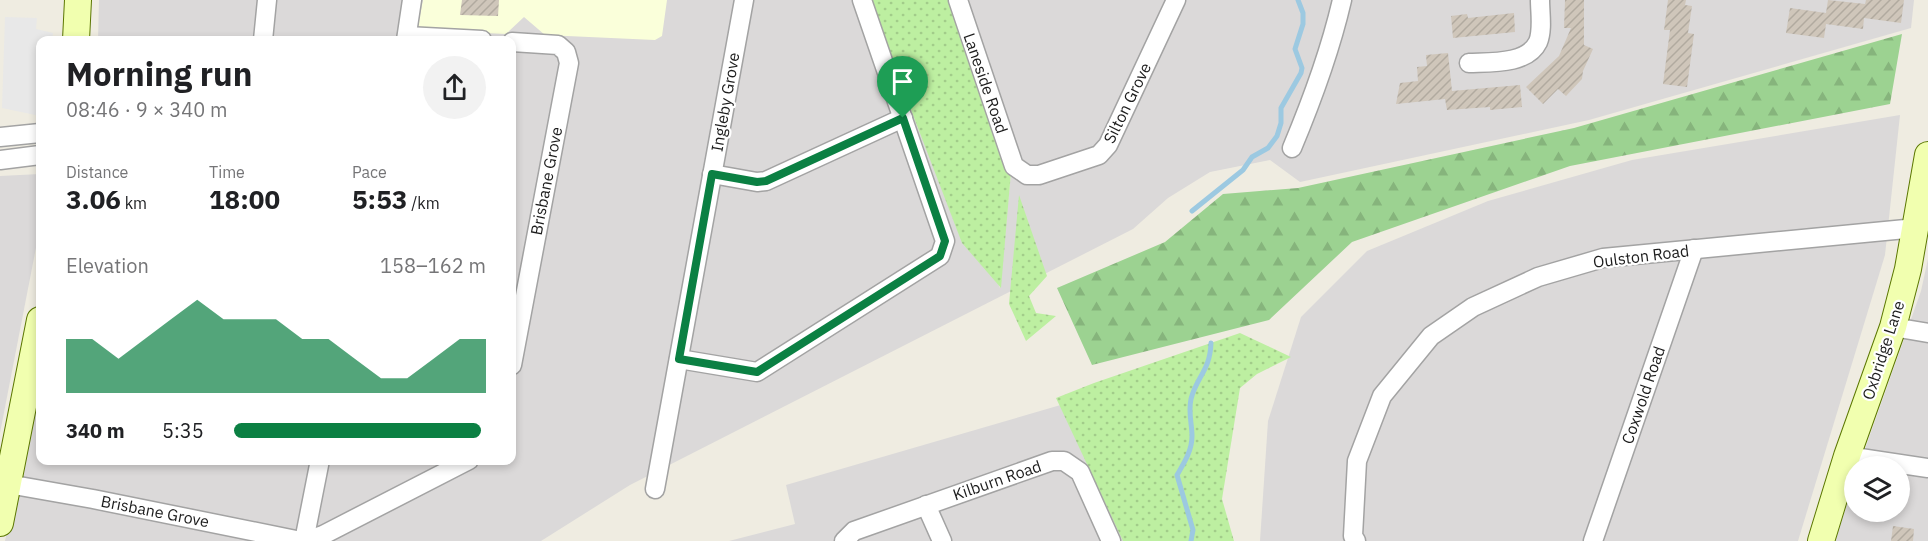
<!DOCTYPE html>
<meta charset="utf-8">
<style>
:root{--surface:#fff;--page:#f2f2f2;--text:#202124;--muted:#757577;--accent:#0b8043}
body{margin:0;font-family:"IBM Plex Sans",sans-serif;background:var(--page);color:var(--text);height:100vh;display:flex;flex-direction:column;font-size:22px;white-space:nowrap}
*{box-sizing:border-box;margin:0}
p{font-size:20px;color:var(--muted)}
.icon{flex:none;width:33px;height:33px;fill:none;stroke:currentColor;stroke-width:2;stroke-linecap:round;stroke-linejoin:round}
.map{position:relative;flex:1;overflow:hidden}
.panel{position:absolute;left:36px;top:36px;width:480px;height:429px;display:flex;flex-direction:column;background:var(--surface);border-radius:12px;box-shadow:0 3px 9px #0003}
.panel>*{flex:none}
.fabs{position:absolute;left:1844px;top:456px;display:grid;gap:12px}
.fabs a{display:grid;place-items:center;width:66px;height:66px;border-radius:50%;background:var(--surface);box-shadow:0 3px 9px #0003;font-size:30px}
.pin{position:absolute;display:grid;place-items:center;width:51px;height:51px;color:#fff;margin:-62px -26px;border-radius:50% 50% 50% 0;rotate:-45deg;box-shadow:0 0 6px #0007}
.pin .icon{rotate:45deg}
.round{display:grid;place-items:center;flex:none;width:63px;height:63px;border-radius:32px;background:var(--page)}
.head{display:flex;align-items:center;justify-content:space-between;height:102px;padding:0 30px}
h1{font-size:33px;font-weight:700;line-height:45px}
.stats{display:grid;grid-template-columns:repeat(3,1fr);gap:9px;height:102px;padding:6px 30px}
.stats div{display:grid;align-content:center}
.stats b{font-size:26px;font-weight:700}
.stats small{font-size:16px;font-weight:400}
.stats p{font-size:16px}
.chart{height:168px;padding:12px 30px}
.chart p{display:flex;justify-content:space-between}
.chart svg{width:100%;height:108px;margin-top:6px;fill:var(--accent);opacity:.7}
ul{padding:0 30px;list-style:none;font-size:20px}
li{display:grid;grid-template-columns:96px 72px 1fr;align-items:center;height:45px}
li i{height:15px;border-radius:8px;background:var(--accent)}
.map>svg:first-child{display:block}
.residential{fill:#dbd9d9}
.education{fill:#faffda}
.grass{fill:url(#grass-dots)}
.forest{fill:url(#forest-firs)}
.parking{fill:#e8e8e8}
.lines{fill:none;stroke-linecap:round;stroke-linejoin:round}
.stream{stroke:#9cc9e1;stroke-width:5}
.building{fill:url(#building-hatch)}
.street-casing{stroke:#a3a3a3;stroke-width:21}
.secondary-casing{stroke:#5b7700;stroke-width:28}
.street{stroke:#fff;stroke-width:18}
.secondary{stroke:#f1ffaf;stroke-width:26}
.route-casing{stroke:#fff;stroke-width:12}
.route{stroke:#0b8043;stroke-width:8}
.labels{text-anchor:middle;stroke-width:4.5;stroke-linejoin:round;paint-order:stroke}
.street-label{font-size:16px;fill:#1c1c1c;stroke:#fff}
</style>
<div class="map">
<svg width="1928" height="541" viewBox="0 0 1928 541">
<defs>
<pattern id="grass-dots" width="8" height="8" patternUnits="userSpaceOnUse" patternTransform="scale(1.5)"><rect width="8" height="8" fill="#bdefa1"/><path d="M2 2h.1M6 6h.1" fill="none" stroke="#a2cc8a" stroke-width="1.8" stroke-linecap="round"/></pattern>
<pattern id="forest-firs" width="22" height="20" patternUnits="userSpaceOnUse" patternTransform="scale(1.5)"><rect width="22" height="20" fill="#9cd291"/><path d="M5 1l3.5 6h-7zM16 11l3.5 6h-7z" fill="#86b47c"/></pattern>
<pattern id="building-hatch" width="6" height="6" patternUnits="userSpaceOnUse" patternTransform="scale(1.5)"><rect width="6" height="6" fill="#cfc6ba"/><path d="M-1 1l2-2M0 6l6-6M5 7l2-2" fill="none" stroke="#b1aa9f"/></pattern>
</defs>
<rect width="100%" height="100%" fill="#efece1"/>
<g class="residential">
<path d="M 99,0 L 869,0 L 1000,288 L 1011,172 L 951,0 L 1914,0 L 1911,28 L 1589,120 L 1300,182 L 1270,160 L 1210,172 L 1168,198 L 1133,229 L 630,485 L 541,541 L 5,541 L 40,374 L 40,460 L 512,460 L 512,40 L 98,40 Z"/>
<path d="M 1900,115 L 1885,255 L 1798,541 L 1260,541 L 1268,421 L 1301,317 L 1367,251 L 1488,201 L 1632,160 Z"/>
<path d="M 40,174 L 40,227 L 0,433 L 0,176 Z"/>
<path d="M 1928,259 L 1928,541 L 1835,541 L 1854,482 L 1854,512 L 1899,512 L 1899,466 L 1859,466 L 1921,291 Z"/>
<path d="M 1064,404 L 1125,541 L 729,541 L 795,524 L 786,485 Z"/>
</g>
<path class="education" d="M 423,0 L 667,0 L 662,36 L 655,40 L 545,35 L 524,17 L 506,34 L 417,30 Z"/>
<g class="grass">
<path d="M 869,0 L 951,0 L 1011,172 L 1001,288 L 962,243 Z"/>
<path d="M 1019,195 L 1047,276 L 1029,296 L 1036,313 L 1056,316 L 1026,341 L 1009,304 Z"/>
<path d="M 1240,333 L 1291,357 L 1257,374 L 1240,388 L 1222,499 L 1234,541 L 1123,541 L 1056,398 L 1094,383 Z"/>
</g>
<path class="forest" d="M 1902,34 L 1890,104 L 1570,166 L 1352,242 L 1269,320 L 1092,365 L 1057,288 L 1165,242 L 1223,194 L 1298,188 L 1574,128 Z"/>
<path class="parking" d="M 5,17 L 37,18 L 36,29 L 53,33 L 52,40 L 40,40 L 40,116 L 2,108 Z"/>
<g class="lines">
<g class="stream">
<path d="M 1192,211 L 1243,170 L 1252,157 L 1268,148 L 1277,136 L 1281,123 L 1281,108 L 1301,73 L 1302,68 L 1295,49 L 1303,24 L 1303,13 L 1298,0"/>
<path d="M 1191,541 L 1193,530 L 1177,475 C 1184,463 1192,451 1192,436 C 1192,424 1188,412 1191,399 C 1197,376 1210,371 1211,343"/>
</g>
</g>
<g class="building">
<path d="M 462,0 L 499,0 L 498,16 L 460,15 Z"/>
<path d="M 1565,0 L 1584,0 L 1584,45 L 1593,49 L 1583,71 L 1582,79 L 1566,96 L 1558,89 L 1543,104 L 1526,87 L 1559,56 L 1571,28 L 1564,28 Z"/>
<path d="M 1668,0 L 1686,0 L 1685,5 L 1692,6 L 1688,33 L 1694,34 L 1687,87 L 1663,84 L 1670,30 L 1664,30 Z"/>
<path d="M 1828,0 L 1865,4 L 1866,0 L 1904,0 L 1901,23 L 1864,18 L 1863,29 L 1826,24 L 1824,38 L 1786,33 L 1790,8 L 1826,13 Z"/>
<path d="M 1514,13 L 1515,32 L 1453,38 L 1451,16 L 1467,14 L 1468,18 Z"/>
<path d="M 1448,53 L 1452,91 L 1520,85 L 1522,107 L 1490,110 L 1490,107 L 1447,110 L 1445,99 L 1396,104 L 1400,83 L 1418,81 L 1417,67 L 1427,66 L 1426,55 Z"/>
<path d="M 1893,526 L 1914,529 L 1913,541 L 1891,541 Z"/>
</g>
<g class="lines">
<g class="street-casing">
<g id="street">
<path d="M 958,0 L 1014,166 L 1027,175 L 1039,175 L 1099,155 L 1108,145 L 1176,0"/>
<path d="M 407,36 L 482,40"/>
<path d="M 263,40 L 267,0"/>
<path d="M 406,40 L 412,0"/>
<path d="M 512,42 L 558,45 L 566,52 L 569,63 L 512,365"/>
<path d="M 1469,63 C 1489,62 1527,65 1538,42 C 1543,30 1540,13 1540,0"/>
<path d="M 0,137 L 40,133"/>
<path d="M 1292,148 C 1313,98 1330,52 1342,0"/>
<path d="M 0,160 L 40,155"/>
<path d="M 712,174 L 757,182 L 766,181 L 903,118"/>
<path d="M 1893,327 L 1928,333"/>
<path d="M 679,359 L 757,372 L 940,256 L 945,241 L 862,0"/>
<path d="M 1847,456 L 1928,468"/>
<path d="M 8,484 L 93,499 L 301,541"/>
<path d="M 655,489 L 744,0"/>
<path d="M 926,505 L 942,541"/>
<path d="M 304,541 L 320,460"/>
<path d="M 306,541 L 323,535 L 469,460"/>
<path d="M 844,541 L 854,531 L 1052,461 L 1064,461 L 1080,472 L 1111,541"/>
<path d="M 1356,541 L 1353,536 L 1357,461 L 1382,396 L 1431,336 L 1473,307 L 1538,277 L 1603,258 L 1916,228"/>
<path d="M 1593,541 L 1694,249"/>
</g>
</g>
<g class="secondary-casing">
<g id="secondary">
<path d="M 76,40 L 78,0"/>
<path d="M 0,523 L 40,320"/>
<path d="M 1821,541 L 1847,456 L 1893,327 L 1908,269 L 1928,155"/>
</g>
</g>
<use href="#street" class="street"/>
<use href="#secondary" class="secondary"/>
</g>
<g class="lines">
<g class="route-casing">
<path id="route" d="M 903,118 L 945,241 L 940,256 L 757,372 L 679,359 L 712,174 L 757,182 L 766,181 Z"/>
</g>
<use href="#route" class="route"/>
</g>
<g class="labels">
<g class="street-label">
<text transform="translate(986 83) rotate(71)" y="6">Laneside Road</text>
<text transform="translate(725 102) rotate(-80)" y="6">Ingleby Grove</text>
<text transform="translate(1127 103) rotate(-64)" y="6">Silton Grove</text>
<text transform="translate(546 181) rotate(-79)" y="6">Brisbane Grove</text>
<text transform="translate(1641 256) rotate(-7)" y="6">Oulston Road</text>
<text transform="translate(1883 350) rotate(-72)" y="6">Oxbridge Lane</text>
<text transform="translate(1643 395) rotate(-71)" y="6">Coxwold Road</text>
<text transform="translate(997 480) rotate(-19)" y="6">Kilburn Road</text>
<text transform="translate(155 511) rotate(11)" y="6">Brisbane Grove</text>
</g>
</g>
</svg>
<div class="fabs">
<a><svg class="icon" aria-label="layers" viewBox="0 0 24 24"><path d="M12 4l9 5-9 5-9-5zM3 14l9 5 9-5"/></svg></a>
</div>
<div class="pin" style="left:903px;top:118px;background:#1e9e55"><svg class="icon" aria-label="arrive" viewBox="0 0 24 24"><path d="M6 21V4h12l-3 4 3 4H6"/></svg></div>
<section class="panel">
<div class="head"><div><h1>Morning run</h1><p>08:46 · 9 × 340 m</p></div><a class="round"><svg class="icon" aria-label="share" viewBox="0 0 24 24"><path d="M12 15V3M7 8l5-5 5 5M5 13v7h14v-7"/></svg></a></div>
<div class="stats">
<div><p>Distance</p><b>3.06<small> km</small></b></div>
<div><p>Time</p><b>18:00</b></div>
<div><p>Pace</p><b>5:53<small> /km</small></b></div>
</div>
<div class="chart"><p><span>Elevation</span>158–162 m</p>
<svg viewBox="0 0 160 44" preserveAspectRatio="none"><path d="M0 44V22L10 22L20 30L30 22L40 14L50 6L60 14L70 14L80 14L90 22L100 22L110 30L120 38L130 38L140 30L150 22L160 22V44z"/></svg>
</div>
<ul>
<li><b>340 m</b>5:35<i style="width:98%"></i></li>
</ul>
</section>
</div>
